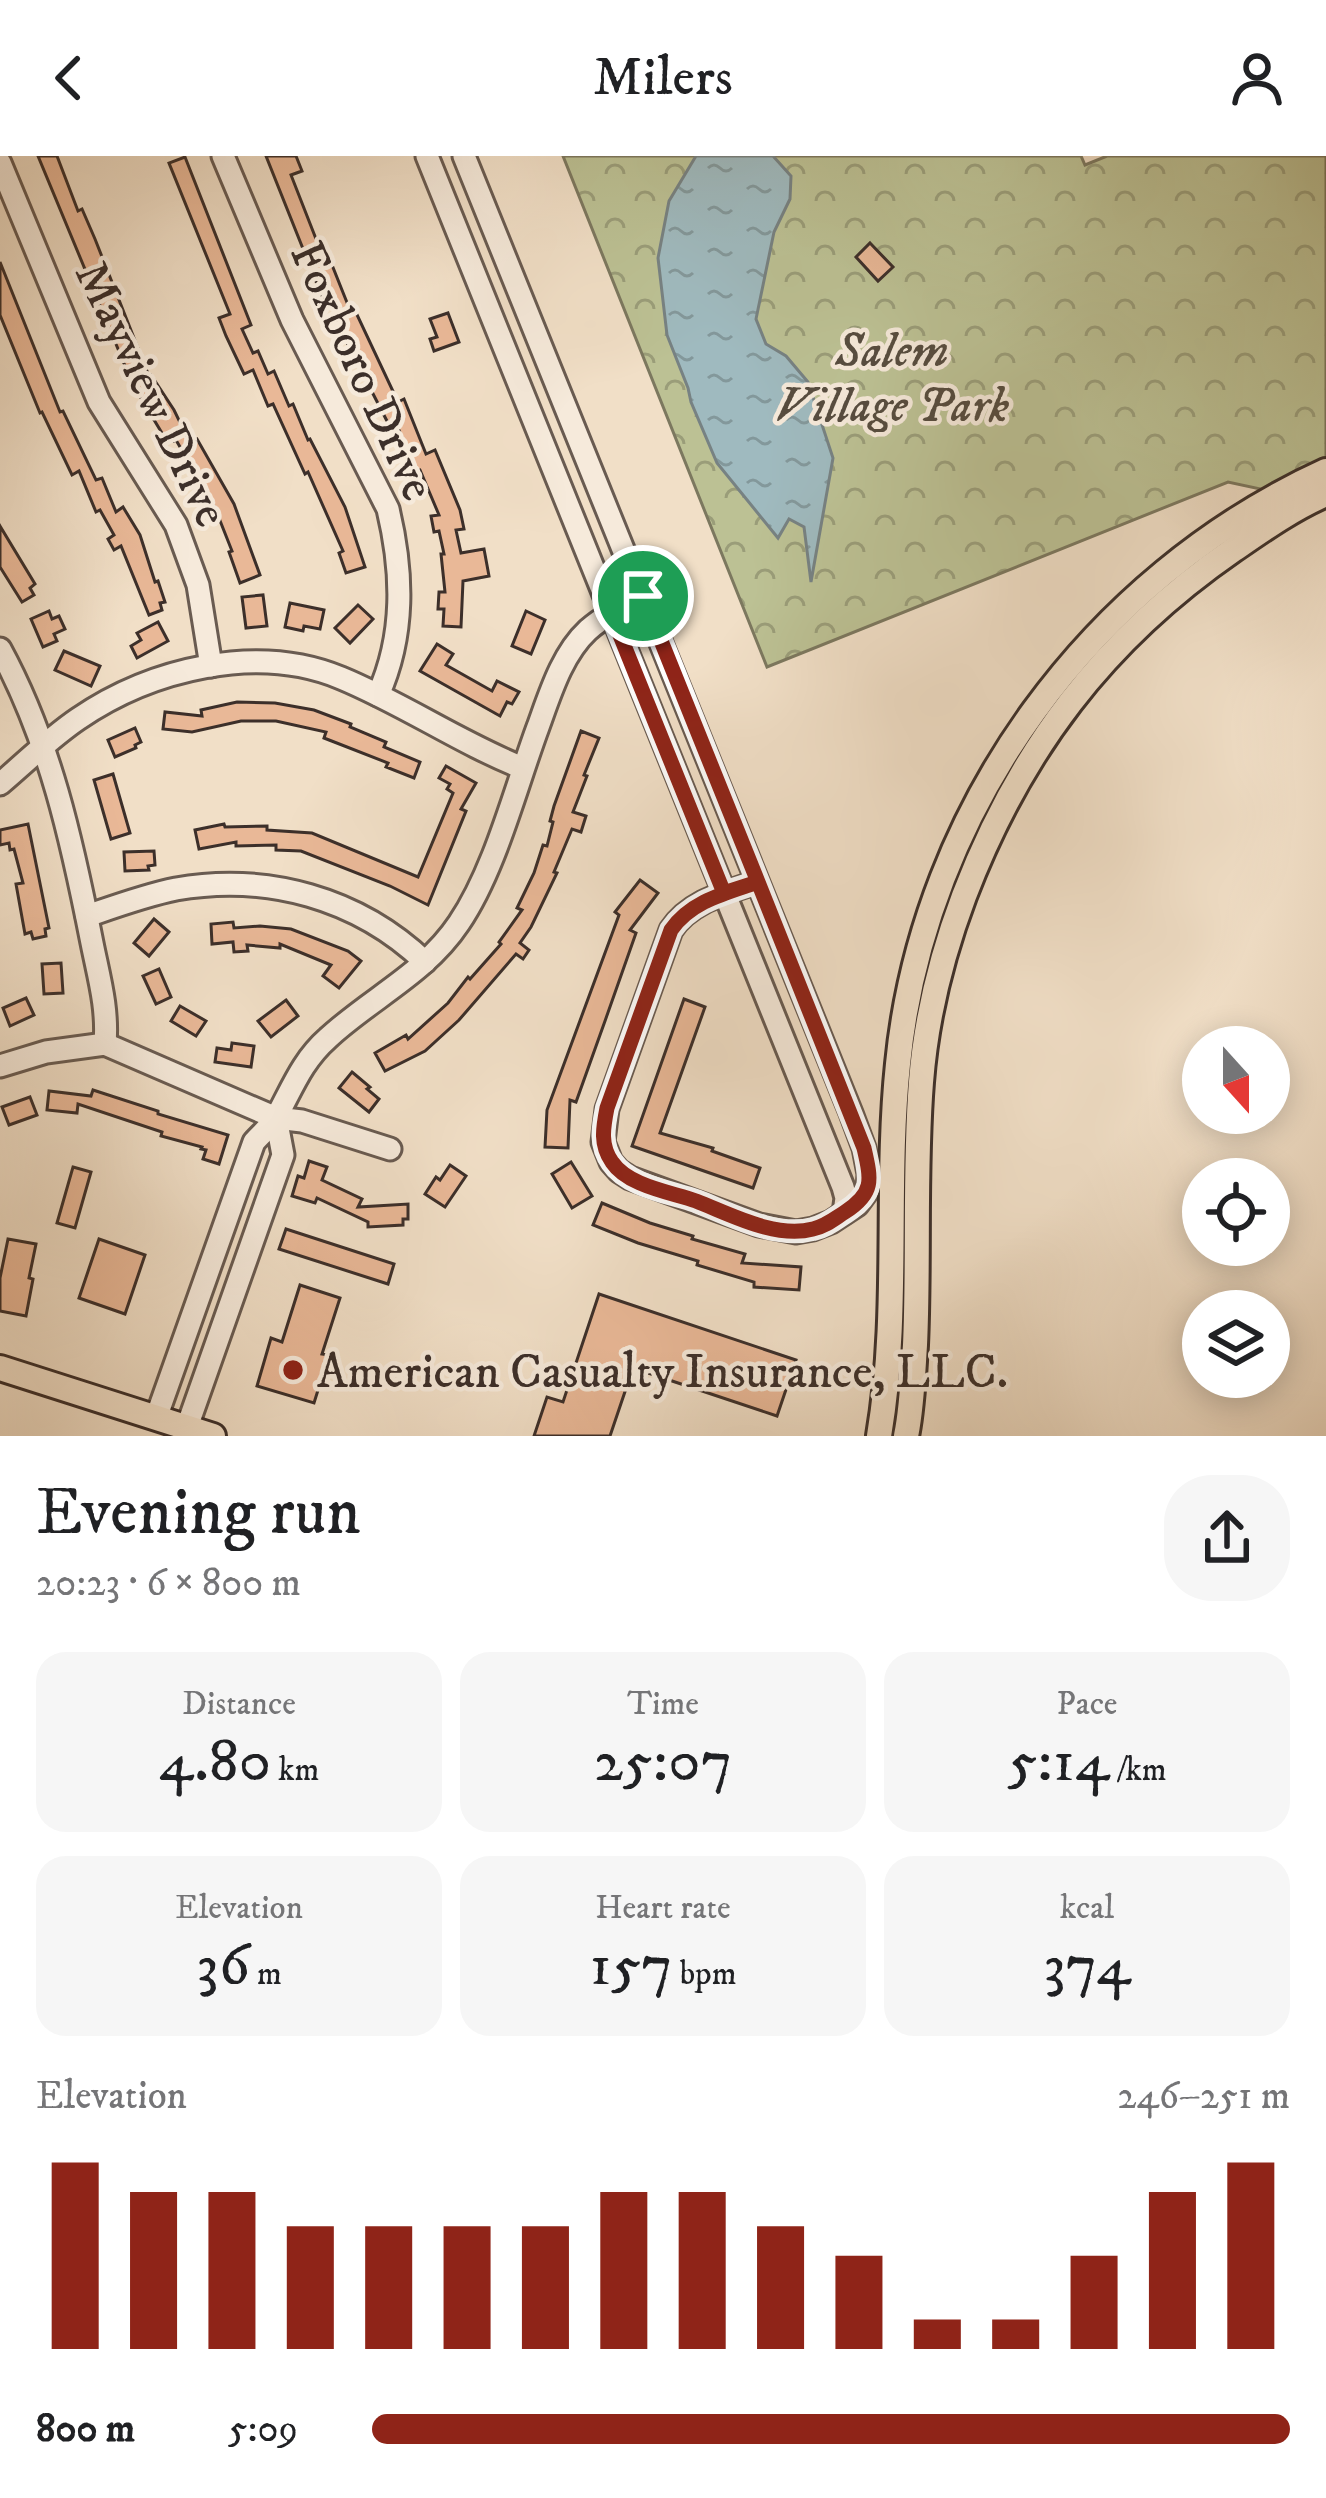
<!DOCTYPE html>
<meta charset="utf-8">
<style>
:root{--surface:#fff;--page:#f6f6f6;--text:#202124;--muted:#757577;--accent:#8f2418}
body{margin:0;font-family:"IM FELL DW Pica",serif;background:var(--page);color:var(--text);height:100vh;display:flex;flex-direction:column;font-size:45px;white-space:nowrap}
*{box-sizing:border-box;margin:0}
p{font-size:39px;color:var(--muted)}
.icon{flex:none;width:66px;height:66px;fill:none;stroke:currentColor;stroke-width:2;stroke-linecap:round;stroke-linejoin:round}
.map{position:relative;height:1280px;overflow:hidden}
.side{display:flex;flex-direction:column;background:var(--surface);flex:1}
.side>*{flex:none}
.needle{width:78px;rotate:159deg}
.controls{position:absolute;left:1182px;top:870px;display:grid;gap:24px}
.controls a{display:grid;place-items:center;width:108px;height:108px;border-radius:50%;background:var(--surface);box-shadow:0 6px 30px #0003;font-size:60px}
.pin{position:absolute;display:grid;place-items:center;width:102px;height:102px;color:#fff;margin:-51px;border:6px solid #fff;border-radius:50%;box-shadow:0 3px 12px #0007}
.round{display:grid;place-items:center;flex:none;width:126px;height:126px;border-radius:48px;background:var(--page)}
.head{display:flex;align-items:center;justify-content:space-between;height:204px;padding:0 36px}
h1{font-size:66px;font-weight:600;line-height:90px}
.stats{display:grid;grid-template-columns:repeat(3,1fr);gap:18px;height:204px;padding:12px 36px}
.stats div{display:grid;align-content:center;border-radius:30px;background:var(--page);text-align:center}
.stats b{font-size:60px;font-weight:600}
.stats small{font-size:33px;font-weight:400}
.stats p{font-size:33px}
.chart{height:336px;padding:24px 36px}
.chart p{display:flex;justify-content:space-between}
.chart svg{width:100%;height:216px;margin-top:12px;stroke:var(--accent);stroke-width:6}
ul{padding:0 36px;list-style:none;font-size:39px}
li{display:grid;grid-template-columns:192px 144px 1fr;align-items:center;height:90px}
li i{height:30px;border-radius:15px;background:var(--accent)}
header{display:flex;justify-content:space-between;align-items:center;height:156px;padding:0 36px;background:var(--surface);font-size:54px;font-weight:600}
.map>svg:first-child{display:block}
.park{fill:url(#park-crowns);stroke:#7c785f;stroke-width:3}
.water{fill:url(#water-ripples);stroke:#778283;stroke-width:3}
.building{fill:#e9b897;stroke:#3c2f2a;stroke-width:3}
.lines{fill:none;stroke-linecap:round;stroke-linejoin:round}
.minor-casing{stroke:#695b51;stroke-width:27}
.major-casing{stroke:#3c2f2a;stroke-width:30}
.minor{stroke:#f6eadb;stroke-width:21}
.major{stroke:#f1dfc7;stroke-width:24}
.route-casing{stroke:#fff;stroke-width:24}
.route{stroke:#8f2418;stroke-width:15}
.poi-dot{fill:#8f2418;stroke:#f6eadb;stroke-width:4.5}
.labels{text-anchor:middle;stroke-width:9;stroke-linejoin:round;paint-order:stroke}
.park-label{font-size:48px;font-style:italic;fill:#564c3f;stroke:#f6eadb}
.street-label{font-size:48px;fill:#3c2f2a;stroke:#f6eadb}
.poi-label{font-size:48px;fill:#3c2f2a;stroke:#f6eadb;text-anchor:start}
</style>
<header><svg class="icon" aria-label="back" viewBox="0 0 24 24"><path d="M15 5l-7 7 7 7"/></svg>Milers<svg class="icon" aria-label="person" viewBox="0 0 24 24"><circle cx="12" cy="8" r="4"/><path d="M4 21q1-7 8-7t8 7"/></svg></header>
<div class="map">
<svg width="1326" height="1280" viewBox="0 0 1326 1280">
<defs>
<pattern id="park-crowns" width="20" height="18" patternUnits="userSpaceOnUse" patternTransform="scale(3)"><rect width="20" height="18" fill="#bcc194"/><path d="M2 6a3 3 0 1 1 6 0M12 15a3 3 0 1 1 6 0" fill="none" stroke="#9a9d79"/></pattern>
<pattern id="water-ripples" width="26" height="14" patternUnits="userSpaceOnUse" patternTransform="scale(3)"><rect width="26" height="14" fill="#9fbabf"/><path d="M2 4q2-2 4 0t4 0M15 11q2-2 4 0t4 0" fill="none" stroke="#83989b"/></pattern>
</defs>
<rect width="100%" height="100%" fill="#f1dfc7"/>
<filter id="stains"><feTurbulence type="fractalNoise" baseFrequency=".00167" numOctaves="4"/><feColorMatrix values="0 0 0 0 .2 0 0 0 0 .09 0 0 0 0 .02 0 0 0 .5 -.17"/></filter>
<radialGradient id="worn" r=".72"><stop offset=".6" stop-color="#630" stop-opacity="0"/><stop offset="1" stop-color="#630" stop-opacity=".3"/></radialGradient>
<path class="park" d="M 563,0 L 1081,0 L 1085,9 L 1107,0 L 1326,0 L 1326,315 L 1279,337 L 1228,326 L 767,511 Z"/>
<path class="water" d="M 696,0 L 773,0 L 791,20 L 790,43 L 774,76 L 756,163 L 766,188 L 786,200 L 808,226 L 833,302 L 811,426 L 804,371 L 789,363 L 778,382 L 717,307 L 691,246 L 688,232 L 667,179 L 658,102 L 669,45 Z"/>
<g class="building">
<path d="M 38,0 L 57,0 L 78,55 L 82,53 L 95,83 L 149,220 L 151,219 L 174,254 L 190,287 L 197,283 L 234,348 L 260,419 L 240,427 L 229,396 L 232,395 L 215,352 L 176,284 L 174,285 L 171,279 L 165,282 L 133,229 Z"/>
<path d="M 266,0 L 296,0 L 302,15 L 291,19 L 327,111 L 332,109 L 348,149 L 352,148 L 398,246 L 404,243 L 426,298 L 435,294 L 460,354 L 464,373 L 456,374 L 461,397 L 484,393 L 489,420 L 463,425 L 461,471 L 443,470 L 444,453 L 438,453 L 439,436 L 445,436 L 441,398 L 444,398 L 439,375 L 434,376 L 431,360 L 439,359 L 420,314 L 413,316 L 401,289 L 404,287 L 395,264 L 388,267 L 348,189 L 328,141 L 323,143 Z"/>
<path d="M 185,1 L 251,169 L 242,173 L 253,197 L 258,195 L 268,218 L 274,215 L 289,250 L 293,248 L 308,284 L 310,283 L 345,351 L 365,411 L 346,417 L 339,397 L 343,395 L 308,316 L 305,318 L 273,248 L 268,250 L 253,214 L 244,218 L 226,180 L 219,162 L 230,158 L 169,7 Z"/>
<path d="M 870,87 L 893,111 L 878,125 L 856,101 Z"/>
<path d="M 0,106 L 60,256 L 63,255 L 96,324 L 102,322 L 116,356 L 123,351 L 140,379 L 155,426 L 158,425 L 165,446 L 160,447 L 162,454 L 149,459 L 121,390 L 114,394 L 108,383 L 114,379 L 100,354 L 96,356 L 79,315 L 72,319 L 42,256 L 40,257 L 0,159 Z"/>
<path d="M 448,157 L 459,186 L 434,195 L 430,183 L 437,181 L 430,163 Z"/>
<path d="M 0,370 L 35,428 L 30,432 L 34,439 L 22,446 L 0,411 Z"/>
<path d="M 263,439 L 267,470 L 246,472 L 242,441 Z"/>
<path d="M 290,447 L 324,454 L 320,473 L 304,470 L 303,475 L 285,471 Z"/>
<path d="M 358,449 L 373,463 L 350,487 L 335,472 Z"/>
<path d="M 49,455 L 52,463 L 59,460 L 65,473 L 54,478 L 57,485 L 43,491 L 31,463 Z"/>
<path d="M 526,455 L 545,464 L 531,498 L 512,490 Z"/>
<path d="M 158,466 L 168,485 L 137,502 L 131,490 L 141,484 L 137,477 Z"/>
<path d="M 437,488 L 453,498 L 446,509 L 492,535 L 497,525 L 519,536 L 512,548 L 507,546 L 500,560 L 420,515 Z"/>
<path d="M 64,495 L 100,510 L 91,530 L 55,514 Z"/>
<path d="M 237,546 L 275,547 L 314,554 L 351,568 L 350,571 L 386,586 L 384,591 L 420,606 L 414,622 L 386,611 L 388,607 L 324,582 L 326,576 L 276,565 L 241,565 L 192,576 L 163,573 L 165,556 L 202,560 L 201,554 Z"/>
<path d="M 135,572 L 141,586 L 135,589 L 136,592 L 115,601 L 108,584 Z"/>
<path d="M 581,575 L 599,582 L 584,619 L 587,620 L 573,656 L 586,660 L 581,676 L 572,673 L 554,716 L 557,717 L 531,771 L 520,787 L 529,794 L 523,803 L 516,798 L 459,864 L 425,895 L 385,915 L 375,897 L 406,879 L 408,883 L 448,847 L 468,821 L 470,823 L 501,788 L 499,786 L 522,754 L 517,752 L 534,717 L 543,689 L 547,690 L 553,666 L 550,665 L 554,650 Z"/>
<path d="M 446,610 L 476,627 L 461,653 L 466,655 L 428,749 L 390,730 L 301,695 L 276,694 L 276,689 L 236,690 L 236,686 L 199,693 L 195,674 L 224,668 L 225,671 L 267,670 L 267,674 L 312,677 L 418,721 L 453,637 L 447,633 L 450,628 L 439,622 Z"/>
<path d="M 113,618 L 130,677 L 111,683 L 94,624 Z"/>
<path d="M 28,668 L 49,772 L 45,773 L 46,780 L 33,783 L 31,776 L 25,778 L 16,728 L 23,727 L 14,693 L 10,694 L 9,687 L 0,689 L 0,674 Z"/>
<path d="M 154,695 L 155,709 L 148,710 L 149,714 L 125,715 L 124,696 Z"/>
<path d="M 640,724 L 658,737 L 630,774 L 636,777 L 605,865 L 576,946 L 570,944 L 568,992 L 545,991 L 547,954 L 619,759 L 615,756 Z"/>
<path d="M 154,763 L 169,776 L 149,800 L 134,787 Z"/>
<path d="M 233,766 L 234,772 L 260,770 L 291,773 L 348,795 L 361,805 L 339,832 L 323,820 L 331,809 L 280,788 L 280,792 L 247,789 L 248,795 L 234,796 L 233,786 L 212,788 L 211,768 Z"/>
<path d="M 61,807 L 63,837 L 44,838 L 42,808 Z"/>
<path d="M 159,813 L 171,841 L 156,848 L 143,820 Z"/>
<path d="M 26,842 L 34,859 L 10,870 L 3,852 Z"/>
<path d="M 684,843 L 705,851 L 660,977 L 713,992 L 712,995 L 760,1012 L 753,1032 L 632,990 Z"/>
<path d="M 286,844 L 298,860 L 271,881 L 258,865 Z"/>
<path d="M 180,850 L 206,865 L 196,880 L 171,865 Z"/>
<path d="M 232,887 L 254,890 L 251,911 L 215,906 L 217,892 L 231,894 Z"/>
<path d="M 352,916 L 370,931 L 367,933 L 379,943 L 369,956 L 339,932 Z"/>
<path d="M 93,934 L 158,955 L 158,958 L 228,979 L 219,1008 L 203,1003 L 206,994 L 201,993 L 202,991 L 161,980 L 162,976 L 78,948 L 77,957 L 47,954 L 49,935 L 91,940 Z"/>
<path d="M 30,941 L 37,959 L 9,969 L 2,951 Z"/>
<path d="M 309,1005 L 327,1011 L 322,1024 L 362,1043 L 358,1051 L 408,1048 L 408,1063 L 403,1063 L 403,1069 L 368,1071 L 368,1066 L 317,1042 L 315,1047 L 292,1040 L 298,1020 L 304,1022 Z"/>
<path d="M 571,1006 L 592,1040 L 572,1052 L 552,1018 Z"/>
<path d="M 450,1009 L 466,1020 L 445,1051 L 425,1038 L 436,1021 L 440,1024 Z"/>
<path d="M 73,1011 L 91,1016 L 75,1072 L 57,1067 Z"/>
<path d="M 602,1047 L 650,1067 L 693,1080 L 692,1083 L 745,1098 L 742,1107 L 801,1111 L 799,1134 L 754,1131 L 754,1126 L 697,1109 L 698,1105 L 638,1087 L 593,1069 Z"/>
<path d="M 286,1073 L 394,1108 L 388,1128 L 279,1093 Z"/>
<path d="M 8,1083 L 36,1088 L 29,1122 L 33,1123 L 26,1160 L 0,1155 L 0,1122 Z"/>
<path d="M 99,1083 L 145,1099 L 125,1158 L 79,1142 Z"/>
<path d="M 300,1129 L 340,1142 L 322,1198 L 329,1199 L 314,1247 L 257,1230 L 271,1182 L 282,1186 Z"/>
<path d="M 599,1138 L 796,1204 L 777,1260 L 633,1212 L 610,1280 L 534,1280 L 547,1241 L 563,1246 Z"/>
</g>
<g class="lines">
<g class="minor-casing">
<g id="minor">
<path d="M 223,0 L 292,164 L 388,353 C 403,416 405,479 378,539"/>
<path d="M 427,0 L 843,1031 L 846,1042 L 844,1057"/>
<path d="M 464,0 L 851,957 L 864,992 L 869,1018 L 868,1034 L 857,1049 L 831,1066 L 813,1073 L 796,1076 L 759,1069 L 630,1022 L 619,1015 L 611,1006 L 603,986 L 607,953 L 671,774 C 690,745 726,737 757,726"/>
<path d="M 0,7 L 99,246 L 176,369 L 198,429 L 211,510"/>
<path d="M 0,493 C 50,585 72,685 92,787 C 99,822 108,852 105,888"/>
<path d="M 0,628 C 26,606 50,582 78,563 C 151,513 257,487 341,522 C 404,548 460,587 523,612"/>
<path d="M 87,760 C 116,750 146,739 176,733 C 267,717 358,742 425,806"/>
<path d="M 0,910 L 46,896 L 105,888 L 276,962 L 302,965 L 390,993"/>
<path d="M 156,1262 L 254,986 C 262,977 272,969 278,958 C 293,930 303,904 328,882 C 371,842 425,818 459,767 C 495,714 515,633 538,571 C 550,538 562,498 588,474 C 604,460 624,450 643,440"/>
<path d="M 187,1271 L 283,999 L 276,962"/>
</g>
</g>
<g class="major-casing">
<g id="major">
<path d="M 0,1212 L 213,1280"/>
<path d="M 879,1280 C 900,1156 885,1032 898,908 C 923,651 1093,421 1326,315"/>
<path d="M 906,1280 C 912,1251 913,1219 915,1189 C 919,1102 914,1013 921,926 C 926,861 941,801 964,740 C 1020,594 1103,484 1233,394 C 1262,374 1293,352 1326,338"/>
</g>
</g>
<use href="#minor" class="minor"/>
<use href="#major" class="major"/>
</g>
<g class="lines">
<g class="route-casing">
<path id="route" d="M 643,440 L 611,457 L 724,737 L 758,726 L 864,992 C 871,1023 875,1037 845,1056 C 834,1063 826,1070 813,1073 C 775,1083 730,1058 696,1045 C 670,1036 628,1030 612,1006 C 600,989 603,972 607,952 L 671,774 C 691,745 726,737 758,726 L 643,440"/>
</g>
<use href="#route" class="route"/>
</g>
<circle class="poi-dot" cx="293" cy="1214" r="12"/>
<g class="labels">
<g class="park-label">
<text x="892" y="210">Salem<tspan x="892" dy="55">Village Park</tspan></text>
</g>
<g class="street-label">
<text transform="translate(364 214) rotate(65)" y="17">Foxboro Drive</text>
<text transform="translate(153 237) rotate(64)" y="17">Mayview Drive</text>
</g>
<g class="poi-label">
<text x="317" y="1231">American Casualty Insurance, LLC.</text>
</g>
</g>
<rect width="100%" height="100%" filter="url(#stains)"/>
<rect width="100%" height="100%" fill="url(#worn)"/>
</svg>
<div class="controls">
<a><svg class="needle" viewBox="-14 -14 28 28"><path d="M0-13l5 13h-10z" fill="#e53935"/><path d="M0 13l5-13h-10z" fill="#757577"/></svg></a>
<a><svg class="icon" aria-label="locate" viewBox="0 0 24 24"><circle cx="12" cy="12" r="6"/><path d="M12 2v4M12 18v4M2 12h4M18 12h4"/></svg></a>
<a><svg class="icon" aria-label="layers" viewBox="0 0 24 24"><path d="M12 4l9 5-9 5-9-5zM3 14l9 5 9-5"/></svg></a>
</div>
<div class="pin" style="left:643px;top:440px;background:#1e9e55"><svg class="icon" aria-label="arrive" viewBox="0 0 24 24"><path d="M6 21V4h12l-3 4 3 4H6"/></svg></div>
</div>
<section class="side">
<div class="head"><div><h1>Evening run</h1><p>20:23 · 6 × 800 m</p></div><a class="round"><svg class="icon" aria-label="share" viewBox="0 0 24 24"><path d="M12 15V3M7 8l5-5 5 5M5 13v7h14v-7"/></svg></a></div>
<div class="stats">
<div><p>Distance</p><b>4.80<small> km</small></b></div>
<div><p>Time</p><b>25:07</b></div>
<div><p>Pace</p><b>5:14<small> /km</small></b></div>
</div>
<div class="stats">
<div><p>Elevation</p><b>36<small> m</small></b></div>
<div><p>Heart rate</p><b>157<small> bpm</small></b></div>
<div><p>kcal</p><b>374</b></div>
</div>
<div class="chart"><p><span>Elevation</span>246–251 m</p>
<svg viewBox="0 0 160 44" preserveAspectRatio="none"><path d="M5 44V6M15 44V12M25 44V12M35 44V19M45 44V19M55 44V19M65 44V19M75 44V12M85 44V12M95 44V19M105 44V25M115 44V38M125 44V38M135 44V25M145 44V12M155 44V6"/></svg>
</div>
<ul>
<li><b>800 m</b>5:09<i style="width:100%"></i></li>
</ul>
</section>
